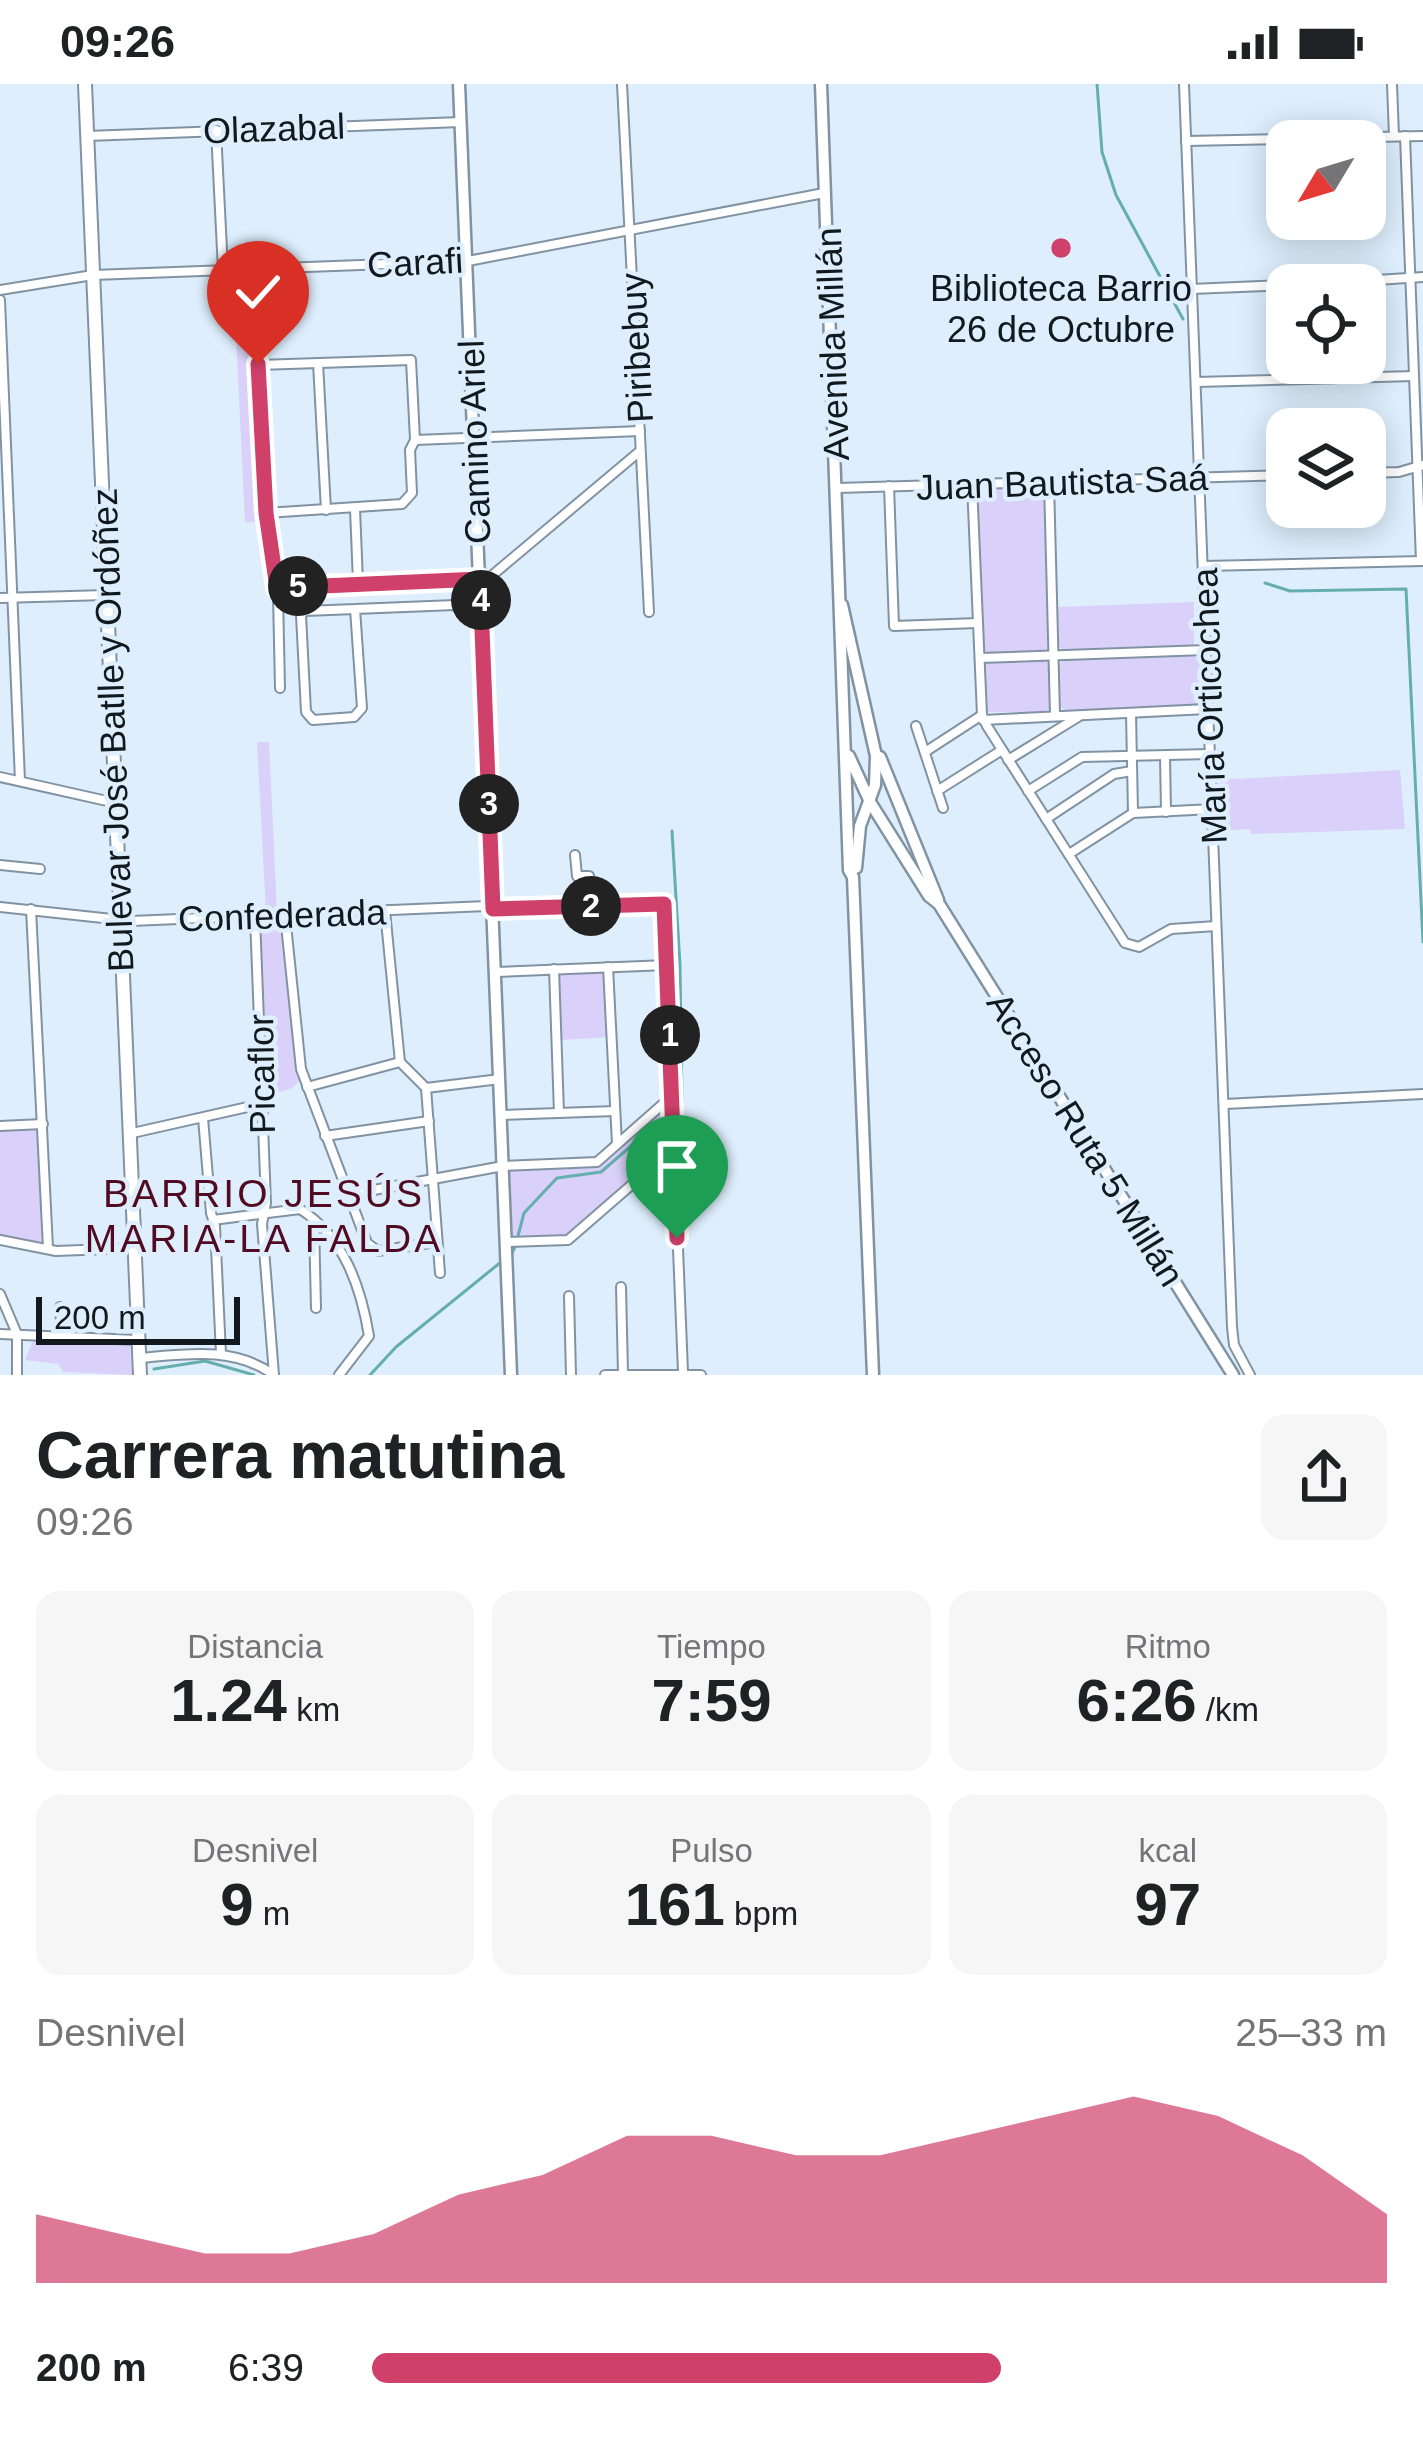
<!DOCTYPE html>
<html lang="es">
<meta charset="utf-8">
<style>
:root{--surface:#fff;--page:#f6f6f6;--text:#202124;--muted:#757577;--accent:#cf406a}
body{margin:0;font-family:Helvetica,sans-serif;background:var(--page);color:var(--text);height:100vh;display:flex;flex-direction:column;font-size:45px;white-space:nowrap}
*{box-sizing:border-box;margin:0}
p{font-size:39px;color:var(--muted)}
.icon{flex:none;width:66px;height:66px;fill:none;stroke:currentColor;stroke-width:2;stroke-linecap:round;stroke-linejoin:round}
.map{position:relative;height:1291px;overflow:hidden}
.details{display:flex;flex-direction:column;background:var(--surface);flex:1}
.details>*{flex:none}
.needle{width:78px;rotate:232deg}
.fabs{position:absolute;left:1266px;top:36px;display:grid;gap:24px}
.fabs a{display:grid;place-items:center;width:120px;height:120px;border-radius:24px;background:var(--surface);box-shadow:0 6px 30px #0003;font-size:60px}
.scale{position:absolute;left:36px;bottom:30px;width:204px;box-sizing:border-box;padding-left:12px;border:6px solid #11181e;border-top:0;font-size:33px;line-height:42px;white-space:nowrap;color:#11181e;-webkit-text-stroke:9px #deeefc;paint-order:stroke}
.pin{position:absolute;display:grid;place-items:center;width:102px;height:102px;color:#fff;margin:-123px -51px;border-radius:50% 50% 50% 0;rotate:-45deg;box-shadow:0 0 12px #0007}
.pin .icon{rotate:45deg}
.km{position:absolute;width:60px;height:60px;margin:-30px;border-radius:50%;background:#222;color:#fff;font-size:33px;line-height:60px;text-align:center}
.round{display:grid;place-items:center;flex:none;width:126px;height:126px;border-radius:24px;background:var(--page)}
.summary{display:flex;align-items:center;justify-content:space-between;height:204px;padding:0 36px}
h1{font-size:66px;font-weight:800;line-height:90px}
.figures{display:grid;grid-template-columns:repeat(3,1fr);gap:18px;height:204px;padding:12px 36px}
.figures div{display:grid;align-content:center;border-radius:24px;background:var(--page);text-align:center}
.figures b{font-size:60px;font-weight:800}
.figures small{font-size:33px;font-weight:400}
.figures p{font-size:33px}
.chart{height:336px;padding:24px 36px}
.chart p{display:flex;justify-content:space-between}
.chart svg{width:100%;height:216px;margin-top:12px;fill:var(--accent);opacity:.7}
ul{padding:0 36px;list-style:none;font-size:39px}
li{display:grid;grid-template-columns:192px 144px 1fr;align-items:center;height:90px}
li i{height:30px;border-radius:15px;background:var(--accent)}
.status{display:flex;justify-content:space-between;align-items:center;height:84px;padding:0 60px;background:var(--surface);direction:ltr}
.status svg{height:33px;fill:currentColor}
.map>svg:first-child{display:block}
.green{fill:#d9d1f9}
.lines{fill:none;stroke-linecap:round;stroke-linejoin:round}
.stream{stroke:#65aeaf;stroke-width:3}
.street-casing{stroke:#8193a3;stroke-width:12}
.secondary-casing{stroke:#8193a3;stroke-width:15}
.primary-casing{stroke:#8193a3;stroke-width:16}
.street{stroke:#fff;stroke-width:8}
.secondary{stroke:#fff;stroke-width:10}
.primary{stroke:#fff;stroke-width:12}
.route-casing{stroke:#fff;stroke-width:24}
.route{stroke:#cf406a;stroke-width:15}
.poi-dot{fill:#cf406a;stroke:#deeefc;stroke-width:4.5}
.labels{text-anchor:middle;stroke-width:9;stroke-linejoin:round;paint-order:stroke}
.street-label{font-size:36px;fill:#11181e;stroke:#deeefc}
.poi-label{font-size:36px;fill:#11181e;stroke:#deeefc}
.neighbourhood-label{font-size:39px;letter-spacing:3px;fill:#500b22;stroke:#deeefc}
</style>
<div class="status"><b>09:26</b><svg viewBox="0 0 49 12"><path d="M0 12V9h3v3zM5 12V6h3v6zM10 12V3h3v9zM15 12V0h3v12zM26 1h20v11H26zM47 4h2v5h-2z"/></svg></div>
<div class="map">
<svg width="1423" height="1291" viewBox="0 0 1423 1291">
<rect width="100%" height="100%" fill="#deeefc"/>
<g class="green">
<path d="M 244,190 L 254,253 L 263,438 L 245,438 L 236,251 L 241,251 L 239,191 Z"/>
<path d="M 1041,402 L 1045,406 L 1050,565 L 1045,569 L 989,571 L 983,564 L 978,408 L 984,403 Z"/>
<path d="M 1194,518 L 1194,561 L 1063,567 L 1058,561 L 1057,523 Z"/>
<path d="M 1191,571 L 1202,576 L 1204,616 L 1198,622 L 1067,628 L 1059,621 L 1058,582 L 1063,576 Z"/>
<path d="M 1047,576 L 1051,582 L 1051,624 L 1042,629 L 987,628 L 983,584 L 988,578 Z"/>
<path d="M 257,658 L 269,658 L 277,829 L 266,829 Z"/>
<path d="M 1400,686 L 1405,745 L 1251,750 L 1250,745 L 1217,747 L 1215,696 Z"/>
<path d="M 266,836 L 278,840 L 286,853 L 292,945 L 300,996 L 292,1004 L 267,1012 L 259,844 Z"/>
<path d="M 604,887 L 609,953 L 560,956 L 557,891 Z"/>
<path d="M 662,1023 L 668,1026 L 668,1061 L 569,1152 L 511,1152 L 509,1086 L 598,1081 Z"/>
<path d="M 0,1045 L 39,1045 L 45,1157 L 42,1160 L 0,1154 Z"/>
<path d="M 33,1257 L 130,1260 L 132,1291 L 63,1288 L 58,1280 L 25,1276 Z"/>
</g>
<g class="lines">
<g class="stream">
<path d="M 1097,0 L 1102,68 L 1116,111 L 1183,235"/>
<path d="M 1265,499 L 1290,507 L 1406,505 L 1423,858"/>
<path d="M 672,747 L 680,881 L 682,1018 L 678,1021"/>
<path d="M 518,1152 L 524,1129 L 557,1094 L 601,1088 L 668,1030"/>
<path d="M 512,1169 L 515,1163"/>
<path d="M 154,1285 L 205,1277 L 254,1291"/>
<path d="M 370,1291 L 396,1263 L 501,1178"/>
</g>
<g class="street-casing">
<g id="street">
<path d="M 622,0 L 649,528"/>
<path d="M 1184,0 L 1232,1243 L 1234,1261 L 1250,1291"/>
<path d="M 1392,0 L 1394,52"/>
<path d="M 216,46 L 223,186"/>
<path d="M 87,52 L 461,38"/>
<path d="M 1405,52 L 1421,477"/>
<path d="M 1186,57 L 1423,52"/>
<path d="M 246,185 L 257,258 L 266,429 L 278,511 L 280,604"/>
<path d="M 1299,201 L 1423,193"/>
<path d="M 1191,205 L 1287,201"/>
<path d="M 0,206 L 93,191 L 468,177 L 824,109"/>
<path d="M 0,216 L 20,697"/>
<path d="M 318,279 L 326,426"/>
<path d="M 258,281 L 411,276 L 415,356 L 410,366 L 412,409 L 402,420 L 266,429"/>
<path d="M 1196,298 L 1414,292"/>
<path d="M 415,356 L 640,347"/>
<path d="M 1365,389 L 1399,388 L 1423,381"/>
<path d="M 1049,398 L 1055,631"/>
<path d="M 972,400 L 982,631 L 987,642 L 1125,859 L 1139,863 L 1171,845 L 1216,842"/>
<path d="M 889,402 L 894,542 L 978,539"/>
<path d="M 837,404 L 1287,391"/>
<path d="M 355,425 L 358,498"/>
<path d="M 1204,482 L 1422,477"/>
<path d="M 277,504 L 489,494 L 640,367"/>
<path d="M 0,514 L 106,511"/>
<path d="M 355,525 L 362,624 L 354,633 L 313,636 L 306,628 L 301,531 L 305,527 L 480,520"/>
<path d="M 980,574 L 1206,566"/>
<path d="M 1131,629 L 1133,729"/>
<path d="M 983,636 L 1207,625"/>
<path d="M 916,642 L 943,724"/>
<path d="M 925,668 L 982,631"/>
<path d="M 1165,672 L 1166,728"/>
<path d="M 1008,676 L 1078,633"/>
<path d="M 0,693 L 116,719"/>
<path d="M 937,707 L 1002,666"/>
<path d="M 1028,707 L 1082,673 L 1210,670"/>
<path d="M 1046,735 L 1114,690 L 1132,687"/>
<path d="M 1069,770 L 1133,729 L 1213,725"/>
<path d="M 575,771 L 577,792 L 589,792 L 591,822"/>
<path d="M 0,781 L 40,785"/>
<path d="M 0,823 L 131,837 L 487,822 L 500,827 L 664,820 L 683,1288"/>
<path d="M 31,825 L 48,1164"/>
<path d="M 385,827 L 400,978 L 426,1004 L 440,1189"/>
<path d="M 285,831 L 301,985 L 367,1159 L 378,1167 L 436,1158"/>
<path d="M 255,833 L 266,1119 L 262,1140 L 274,1291"/>
<path d="M 608,883 L 617,1060"/>
<path d="M 554,885 L 559,1029"/>
<path d="M 496,888 L 667,881"/>
<path d="M 307,1003 L 400,978"/>
<path d="M 426,1004 L 500,995"/>
<path d="M 1225,1020 L 1423,1010"/>
<path d="M 501,1031 L 615,1027"/>
<path d="M 203,1034 L 211,1129 L 215,1142 L 221,1270"/>
<path d="M 0,1042 L 43,1040"/>
<path d="M 128,1050 L 261,1020"/>
<path d="M 325,1052 L 429,1037"/>
<path d="M 347,1111 L 503,1082 L 597,1078 L 672,1012"/>
<path d="M 213,1136 L 300,1125 C 344,1153 361,1203 369,1252 L 339,1291"/>
<path d="M 314,1139 L 316,1224"/>
<path d="M 0,1156 L 56,1167 L 134,1164"/>
<path d="M 506,1158 L 568,1156 L 674,1064"/>
<path d="M 621,1203 L 623,1290"/>
<path d="M 0,1210 L 17,1250 L 17,1291"/>
<path d="M 569,1212 L 571,1291"/>
<path d="M 60,1223 L 62,1251"/>
<path d="M 0,1250 L 138,1256"/>
<path d="M 140,1274 C 186,1270 234,1262 274,1291"/>
<path d="M 605,1291 L 701,1291"/>
</g>
</g>
<g class="secondary-casing">
<g id="secondary">
<path d="M 459,0 L 511,1291"/>
<path d="M 821,0 L 849,786 L 853,793 L 873,1291"/>
<path d="M 842,521 L 876,672 L 875,701 L 860,742 L 856,784"/>
<path d="M 849,672 L 870,718 L 929,812 L 939,820 L 1233,1291"/>
<path d="M 880,673 L 938,816"/>
</g>
</g>
<g class="primary-casing">
<path id="primary" d="M 85,0 L 140,1291"/>
</g>
<use href="#street" class="street"/>
<use href="#secondary" class="secondary"/>
<use href="#primary" class="primary"/>
</g>
<g class="lines">
<g class="route-casing">
<path id="route" d="M 258,280 L 266,429 L 277,504 L 480,495 L 493,825 L 664,820 L 677,1154"/>
</g>
<use href="#route" class="route"/>
</g>
<circle class="poi-dot" cx="1061" cy="164" r="12"/>
<g class="labels">
<g class="street-label">
<text transform="translate(274 44) rotate(-2)" y="13">Olazabal</text>
<text transform="translate(415 178) rotate(-3)" y="13">Carafi</text>
<text transform="translate(832 260) rotate(-92)" y="13">Avenida Millán</text>
<text transform="translate(636 264) rotate(-93)" y="13">Piribebuy</text>
<text transform="translate(474 358) rotate(-92)" y="13">Camino Ariel</text>
<text transform="translate(1062 398) rotate(-2)" y="13">Juan Bautista Saá</text>
<text transform="translate(1209 622) rotate(-92)" y="13">María Orticochea</text>
<text transform="translate(112 646) rotate(-92)" y="13">Bulevar José Batlle y Ordóñez</text>
<text transform="translate(282 831) rotate(-2)" y="13">Confederada</text>
<text transform="translate(261 990) rotate(-91)" y="13">Picaflor</text>
<text transform="translate(1086 1055) rotate(58)" y="13">Acceso Ruta 5 Millán</text>
</g>
<g class="poi-label">
<text x="1061" y="217">Biblioteca Barrio<tspan x="1061" dy="41">26 de Octubre</tspan></text>
</g>
<g class="neighbourhood-label">
<text x="264" y="1123">BARRIO JESÚS<tspan x="264" dy="45">MARIA-LA FALDA</tspan></text>
</g>
</g>
</svg>
<div class="fabs">
<a><svg class="needle" viewBox="-14 -14 28 28"><path d="M0-13l5 13h-10z" fill="#e53935"/><path d="M0 13l5-13h-10z" fill="#757577"/></svg></a>
<a><svg class="icon" aria-label="locate" viewBox="0 0 24 24"><circle cx="12" cy="12" r="6"/><path d="M12 2v4M12 18v4M2 12h4M18 12h4"/></svg></a>
<a><svg class="icon" aria-label="layers" viewBox="0 0 24 24"><path d="M12 4l9 5-9 5-9-5zM3 14l9 5 9-5"/></svg></a>
</div>
<div class="scale">200 m</div>
<div class="pin" style="left:677px;top:1154px;background:#1e9e55"><svg class="icon" aria-label="arrive" viewBox="0 0 24 24"><path d="M6 21V4h12l-3 4 3 4H6"/></svg></div>
<div class="pin" style="left:258px;top:280px;background:#d93025"><svg class="icon" aria-label="check" viewBox="0 0 24 24"><path d="M5 12l5 5 9-10"/></svg></div>
<b class="km" style="left:670px;top:951px">1</b>
<b class="km" style="left:591px;top:822px">2</b>
<b class="km" style="left:489px;top:720px">3</b>
<b class="km" style="left:481px;top:516px">4</b>
<b class="km" style="left:298px;top:502px">5</b>
</div>
<section class="details">
<div class="summary"><div><h1>Carrera matutina</h1><p>09:26</p></div><a class="round"><svg class="icon" aria-label="share" viewBox="0 0 24 24"><path d="M12 15V3M7 8l5-5 5 5M5 13v7h14v-7"/></svg></a></div>
<div class="figures">
<div><p>Distancia</p><b>1.24<small> km</small></b></div>
<div><p>Tiempo</p><b>7:59</b></div>
<div><p>Ritmo</p><b>6:26<small> /km</small></b></div>
</div>
<div class="figures">
<div><p>Desnivel</p><b>9<small> m</small></b></div>
<div><p>Pulso</p><b>161<small> bpm</small></b></div>
<div><p>kcal</p><b>97</b></div>
</div>
<div class="chart"><p><span>Desnivel</span>25–33 m</p>
<svg viewBox="0 0 160 44" preserveAspectRatio="none"><path d="M0 44V30L10 34L20 38L30 38L40 34L50 26L60 22L70 14L80 14L90 18L100 18L110 14L120 10L130 6L140 10L150 18L160 30V44z"/></svg>
</div>
<ul>
<li><b>200 m</b>6:39<i style="width:62%"></i></li>
</ul>
</section>
